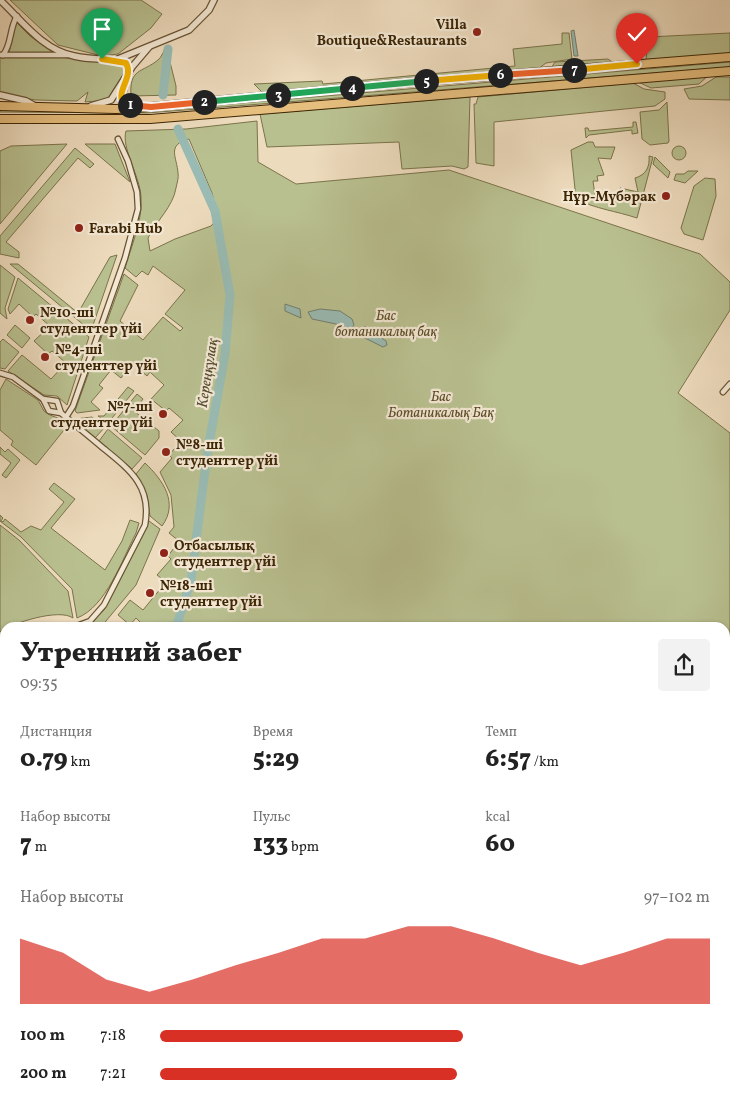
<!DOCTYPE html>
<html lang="ru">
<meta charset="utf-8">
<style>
:root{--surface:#fff;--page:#f2f2f2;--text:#222;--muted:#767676;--accent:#d93025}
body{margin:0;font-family:Vollkorn,serif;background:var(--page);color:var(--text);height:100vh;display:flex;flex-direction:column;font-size:19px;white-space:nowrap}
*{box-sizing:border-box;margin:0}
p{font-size:16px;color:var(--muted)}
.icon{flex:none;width:28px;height:28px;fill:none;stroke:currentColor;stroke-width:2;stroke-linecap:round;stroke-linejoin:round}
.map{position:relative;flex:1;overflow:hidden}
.drawer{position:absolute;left:0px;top:622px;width:730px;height:481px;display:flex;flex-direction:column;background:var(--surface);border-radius:15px 15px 0 0;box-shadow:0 1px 4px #0004}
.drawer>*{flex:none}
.pin{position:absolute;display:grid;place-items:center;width:42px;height:42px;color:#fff;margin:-51px -21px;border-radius:50% 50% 50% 0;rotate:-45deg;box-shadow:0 0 5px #0007}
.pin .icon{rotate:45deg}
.km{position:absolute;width:25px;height:25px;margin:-12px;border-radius:50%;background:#222;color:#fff;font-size:14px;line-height:25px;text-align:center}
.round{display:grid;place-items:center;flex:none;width:52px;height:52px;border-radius:5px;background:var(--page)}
.headline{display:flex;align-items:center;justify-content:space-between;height:85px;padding:0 20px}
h1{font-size:28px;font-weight:800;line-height:38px}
.figures{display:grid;grid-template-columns:repeat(3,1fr);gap:8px;height:85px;padding:5px 20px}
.figures div{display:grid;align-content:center}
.figures b{font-size:25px;font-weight:800}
.figures small{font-size:14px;font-weight:400}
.figures p{font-size:14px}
.chart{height:140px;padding:10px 20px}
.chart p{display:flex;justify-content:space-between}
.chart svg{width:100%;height:90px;margin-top:5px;fill:var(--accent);opacity:.7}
ul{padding:0 20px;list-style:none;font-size:16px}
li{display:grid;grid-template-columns:80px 60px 1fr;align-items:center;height:38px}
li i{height:12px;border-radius:6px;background:var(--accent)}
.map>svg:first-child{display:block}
.green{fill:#b9c090;stroke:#7b734a;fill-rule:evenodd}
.water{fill:#99bbb3;stroke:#747f6d}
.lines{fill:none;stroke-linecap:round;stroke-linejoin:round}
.river{stroke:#99bbb3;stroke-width:9}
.minor-casing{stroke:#695333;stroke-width:7}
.tertiary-casing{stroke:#695333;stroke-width:8}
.primary-casing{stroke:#3d2605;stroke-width:10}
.minor{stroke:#f3e8d4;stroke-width:4.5}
.tertiary{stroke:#f3e8d4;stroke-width:5.5}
.primary{stroke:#e6be7e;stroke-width:8}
.split-1-casing{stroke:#fff;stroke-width:10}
.split-2-casing{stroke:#fff;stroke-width:10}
.split-3-casing{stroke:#fff;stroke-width:10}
.split-4-casing{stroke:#fff;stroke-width:10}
.split-5-casing{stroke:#fff;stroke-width:10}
.split-6-casing{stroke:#fff;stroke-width:10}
.split-7-casing{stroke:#fff;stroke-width:10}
.split-8-casing{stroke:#fff;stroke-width:10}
.split-1{stroke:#f5b400;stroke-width:6}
.split-2{stroke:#f0652b;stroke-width:6}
.split-3{stroke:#22a559;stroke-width:6}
.split-4{stroke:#22a559;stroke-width:6}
.split-5{stroke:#22a559;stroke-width:6}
.split-6{stroke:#f5b400;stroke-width:6}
.split-7{stroke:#f0652b;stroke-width:6}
.split-8{stroke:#f5b400;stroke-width:6}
.poi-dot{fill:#8f2418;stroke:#f3e8d4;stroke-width:2}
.labels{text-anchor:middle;stroke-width:4.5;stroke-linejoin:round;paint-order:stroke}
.poi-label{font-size:14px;font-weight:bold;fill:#3d2605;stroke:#f3e8d4;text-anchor:start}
.park-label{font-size:14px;font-style:italic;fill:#5c4c28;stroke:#f3e8d4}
.water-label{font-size:15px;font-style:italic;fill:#544b30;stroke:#f3e8d4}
</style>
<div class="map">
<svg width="730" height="1103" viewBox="0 0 730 1103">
<rect width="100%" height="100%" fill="#eddbbd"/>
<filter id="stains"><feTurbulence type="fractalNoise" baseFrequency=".004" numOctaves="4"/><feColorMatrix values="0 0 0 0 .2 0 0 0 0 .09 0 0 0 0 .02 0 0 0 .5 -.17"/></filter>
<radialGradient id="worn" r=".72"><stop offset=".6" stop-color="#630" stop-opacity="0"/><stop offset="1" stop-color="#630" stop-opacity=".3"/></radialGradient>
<g class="green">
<path d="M 10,0 L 141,0 L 162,14 L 151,28 L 118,54 L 102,56 L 58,45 Z"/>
<path d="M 16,22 L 30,36 L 55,54 L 9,53 Z"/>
<path d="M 562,33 L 569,33 L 572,59 L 546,63 L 538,69 L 262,92 L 254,84 L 322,81 L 323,84 L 515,66 L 513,49 L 562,44 Z"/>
<path d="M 730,33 L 730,54 L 646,60 L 648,37 Z"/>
<path d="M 166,46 L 176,86 L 176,95 L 131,96 C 129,68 142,73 158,60 C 162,57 164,50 166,46 Z"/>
<path d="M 59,55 L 121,61 L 126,70 L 107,100 L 85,102 L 88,92 L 77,101 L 36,100 L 0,95 L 0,56 Z"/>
<path d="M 608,59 L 614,63 L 551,68 L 555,62 Z"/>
<path d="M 730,62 L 730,67 L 147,113 L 0,112 L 0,108 L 146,111 Z"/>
<path d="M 711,73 L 699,84 L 651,88 L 634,80 Z"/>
<path d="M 716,77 L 730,77 L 730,100 L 689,99 L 684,89 L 702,86 Z"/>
<path d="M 633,83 L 644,89 L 665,92 L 665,99 L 655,106 L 494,122 L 494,166 L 476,163 L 474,104 L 476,104 L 478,97 Z"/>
<path d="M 470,97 L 468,167 L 464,169 L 452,166 L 402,169 L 399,142 L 267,147 L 260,114 Z"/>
<path d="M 667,102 L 669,141 L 668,143 L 650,145 L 642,139 L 640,112 L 659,110 Z"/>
<path d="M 257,121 L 258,162 L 296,184 L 449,170 L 700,254 L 730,282 L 730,310 L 678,393 L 730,433 L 730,699 L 725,706 L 725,628 L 146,628 L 136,618 L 130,625 L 118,615 L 130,600 L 143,610 L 166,582 L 157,575 L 171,559 L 168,556 L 179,541 L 169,533 L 174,527 L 171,495 L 160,472 L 172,458 L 169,455 L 181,441 L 171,432 L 183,420 L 169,408 L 166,411 L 151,399 L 164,385 L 150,372 L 147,376 L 132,363 L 121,378 L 111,370 L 99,385 L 103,388 L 91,402 L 100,410 L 77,413 L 75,411 L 124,274 L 138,285 L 120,321 L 143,340 L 163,317 L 180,331 L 183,328 L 165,314 L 185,290 L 153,266 L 148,275 L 142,271 L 136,277 L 125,268 C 131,247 143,220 141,197 C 140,176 121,148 126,131 L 186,129 ZM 189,139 L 212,193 L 218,218 L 211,226 L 175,239 L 150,251 L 148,238 C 156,221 173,207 176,188 C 177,183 179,177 178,173 C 177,157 166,145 189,139 Z"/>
<path d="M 633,122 L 636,122 L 638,133 L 632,134 L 632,130 L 589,135 L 586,138 L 585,128 L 588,128 L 589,131 L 633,127 Z"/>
<path d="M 588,142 L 593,142 L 595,147 L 615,147 L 611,159 L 598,158 L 604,175 L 597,176 L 598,181 L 593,181 L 596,202 L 616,202 L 616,196 L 621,195 L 620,188 L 638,192 L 635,178 C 646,175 650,167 649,156 L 653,157 L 637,218 C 616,211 596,209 576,199 L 571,150 Z"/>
<path d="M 67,144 L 0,224 L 0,151 L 11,146 Z"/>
<path d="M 85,144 L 115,144 L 130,182 Z"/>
<circle cx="679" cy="153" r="7"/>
<path d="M 75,148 L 94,164 L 90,168 L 78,158 L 6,242 L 19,252 L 19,258 L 0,254 L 0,236 Z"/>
<path d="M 655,157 L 670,172 L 668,178 L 653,164 Z"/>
<path d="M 688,171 L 698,171 L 685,183 L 674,180 L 676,174 L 684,174 Z"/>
<path d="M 705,178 L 715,179 L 716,196 L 703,240 L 684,234 L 681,228 L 694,186 Z"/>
<path d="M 117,255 L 91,331 L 10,264 L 18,264 L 78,313 L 110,257 Z"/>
<path d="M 0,265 L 15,277 L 5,308 L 7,319 L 0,313 Z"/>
<path d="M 18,278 L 89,337 L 67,405 L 57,396 L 44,395 L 8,371 L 22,355 L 51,379 L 66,363 L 52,351 L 48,354 L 34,341 L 50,326 L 36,314 L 33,317 L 19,304 L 10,314 L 8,309 Z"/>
<path d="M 15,325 L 30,338 L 22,348 L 7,335 Z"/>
<path d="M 3,339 L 19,352 L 5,369 L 0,368 L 0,342 Z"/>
<path d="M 6,379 L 38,400 L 44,411 L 50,415 L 60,419 L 68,425 L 36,465 L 11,445 L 13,441 L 0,430 L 0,390 Z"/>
<path d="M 128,387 L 134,391 L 108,423 L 98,416 L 104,416 Z"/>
<path d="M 137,394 L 143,399 L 134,411 L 159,431 L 159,438 L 145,455 L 111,426 Z"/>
<path d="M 92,417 L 105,427 L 95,438 L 78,424 L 75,419 Z"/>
<path d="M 108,429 L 142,458 L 132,469 L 99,441 Z"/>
<path d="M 0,447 L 5,452 L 8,449 L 20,460 L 6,478 L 2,475 L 11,463 L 0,454 Z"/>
<path d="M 145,463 C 163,480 179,503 162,526 L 150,516 L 147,496 L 136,474 Z"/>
<path d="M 54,483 L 75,499 L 51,528 L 105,570 L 122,541 L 130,520 L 139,523 L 136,533 C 122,560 106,607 77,618 L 72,589 L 21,537 L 0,521 L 0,515 L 3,518 L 1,521 L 3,522 L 5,519 L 21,532 L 31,526 L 41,530 L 64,502 L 49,489 Z"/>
<path d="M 149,521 L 160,529 L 136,585 L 101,627 L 84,628 L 104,610 Z"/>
<path d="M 0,525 L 19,540 L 68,591 L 73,618 C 59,608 12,623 0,632 Z"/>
<path d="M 5,643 L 5,667 L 0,673 L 0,648 Z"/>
<path d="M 0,827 L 5,831 L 5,1099 L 423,1099 L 417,1103 L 0,1103 Z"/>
<path d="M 725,894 L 730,897 L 730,974 L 725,971 Z"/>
<path d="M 725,982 L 730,985 L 730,1103 L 426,1103 L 431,1099 L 725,1099 Z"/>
</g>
<g class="water">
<path d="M 574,30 L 578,56 L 574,56 L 571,31 Z"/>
<path d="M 285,304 L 300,309 L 301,318 L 285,311 Z"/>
<path d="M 320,309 L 340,311 L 352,319 L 354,325 L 350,330 L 336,324 L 312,319 L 308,312 Z"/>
<path d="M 363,327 L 366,327 L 386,341 L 387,345 L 383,347 L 361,336 L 358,333 Z"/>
</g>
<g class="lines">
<g class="river">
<path d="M 163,95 L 168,49"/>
<path d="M 176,628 L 191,580 L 207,455 L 225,354 L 230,295 L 215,211 L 178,129"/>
<path d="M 0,873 L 5,871"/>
</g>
<g class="minor-casing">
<g id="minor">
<path d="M 0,55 L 67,55"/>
<path d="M 3,55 C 12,44 9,29 17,16"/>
<path d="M 0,373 L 13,377 L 43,399 L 49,411 L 61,413 C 75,425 89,436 103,448 C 130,470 152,486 145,525 L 104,605 L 90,621 L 71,628"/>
<path d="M 723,392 L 730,384"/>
<path d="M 43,399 L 57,401 L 61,413"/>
<path d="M 66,417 L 73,406 L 125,258 L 138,209 L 137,192 L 128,161 L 118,139"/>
<path d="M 33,628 L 60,628"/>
<path d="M 0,644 L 5,640"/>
<path d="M 725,713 L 730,706"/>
<path d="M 725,776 L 730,779"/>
<path d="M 730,807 L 727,812 L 730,814"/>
</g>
</g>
<g class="tertiary-casing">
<g id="tertiary">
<path d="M 0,0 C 22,21 43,50 74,56 C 90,60 106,58 121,61 L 126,63 L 129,72"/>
<path d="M 118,59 L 189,30 L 209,10 L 214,0"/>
<path d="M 125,84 L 121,101 L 126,105 L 133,105"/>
<path d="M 0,95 L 26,101 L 35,106"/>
<path d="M 91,106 L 111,100 L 132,67 L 149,47"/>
</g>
</g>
<g class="primary-casing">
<g id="primary">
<path d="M 0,106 L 116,109 L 151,107 L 415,82 L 730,57"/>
<path d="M 0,119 L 150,119 L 730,71"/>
</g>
</g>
<use href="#minor" class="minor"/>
<use href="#tertiary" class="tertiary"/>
<use href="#primary" class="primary"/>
</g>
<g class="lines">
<g class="split-1-casing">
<path id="split-1" d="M 102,59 L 126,63 C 134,77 116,90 123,103 L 130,105"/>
</g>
<g class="split-2-casing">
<path id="split-2" d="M 130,105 L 151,107 L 204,102"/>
</g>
<g class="split-3-casing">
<path id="split-3" d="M 204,102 L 278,95"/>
</g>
<g class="split-4-casing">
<path id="split-4" d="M 278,95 L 352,88"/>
</g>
<g class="split-5-casing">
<path id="split-5" d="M 352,88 L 426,81"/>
</g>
<g class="split-6-casing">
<path id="split-6" d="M 426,81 L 500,75"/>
</g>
<g class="split-7-casing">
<path id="split-7" d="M 500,75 L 574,70"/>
</g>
<g class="split-8-casing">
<path id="split-8" d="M 574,70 L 637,64"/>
</g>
<use href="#split-1" class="split-1"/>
<use href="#split-2" class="split-2"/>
<use href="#split-3" class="split-3"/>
<use href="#split-4" class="split-4"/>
<use href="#split-5" class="split-5"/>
<use href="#split-6" class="split-6"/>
<use href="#split-7" class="split-7"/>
<use href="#split-8" class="split-8"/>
</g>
<g class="poi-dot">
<circle cx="477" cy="32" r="5"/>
<circle cx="666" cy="196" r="5"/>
<circle cx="79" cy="228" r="5"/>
<circle cx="30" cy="320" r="5"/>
<circle cx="45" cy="357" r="5"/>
<circle cx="163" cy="414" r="5"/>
<circle cx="166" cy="452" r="5"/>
<circle cx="164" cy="553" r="5"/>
<circle cx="150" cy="593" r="5"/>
</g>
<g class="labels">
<g class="poi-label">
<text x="467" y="29" text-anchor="end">Villa<tspan x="467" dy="16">Boutique&amp;Restaurants</tspan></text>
<text x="656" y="201" text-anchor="end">Нұр-Мүбәрак</text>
<text x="89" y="233">Farabi Hub</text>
<text x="40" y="317">№10-ші<tspan x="40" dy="16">студенттер үйі</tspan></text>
<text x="55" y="354">№4-ші<tspan x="55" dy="16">студенттер үйі</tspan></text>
<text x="153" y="411" text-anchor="end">№7-ші<tspan x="153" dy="16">студенттер үйі</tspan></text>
<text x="176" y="449">№8-ші<tspan x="176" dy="16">студенттер үйі</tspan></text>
<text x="174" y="550">Отбасылық<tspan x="174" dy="16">студенттер үйі</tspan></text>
<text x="160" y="590">№18-ші<tspan x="160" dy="16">студенттер үйі</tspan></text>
</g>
<g class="park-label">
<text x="386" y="320">Бас<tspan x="386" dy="16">ботаникалық бақ</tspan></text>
<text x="441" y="401">Бас<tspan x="441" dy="16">Ботаникалық Бақ</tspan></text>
</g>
<g class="water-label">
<text transform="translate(207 373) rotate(-81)" y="5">Кереңқұлақ</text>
</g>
</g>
<rect width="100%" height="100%" filter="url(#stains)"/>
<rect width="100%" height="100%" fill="url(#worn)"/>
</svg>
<div class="pin" style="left:102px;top:59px;background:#1e9e55"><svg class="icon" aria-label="arrive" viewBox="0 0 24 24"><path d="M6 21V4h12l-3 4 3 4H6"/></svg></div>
<div class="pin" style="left:637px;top:64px;background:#d93025"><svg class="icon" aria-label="check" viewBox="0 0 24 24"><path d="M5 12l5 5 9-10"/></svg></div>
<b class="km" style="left:130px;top:105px">1</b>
<b class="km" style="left:204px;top:102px">2</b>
<b class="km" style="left:278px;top:95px">3</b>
<b class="km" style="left:352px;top:88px">4</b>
<b class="km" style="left:426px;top:81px">5</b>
<b class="km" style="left:500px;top:75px">6</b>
<b class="km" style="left:574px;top:70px">7</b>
<section class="drawer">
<div class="headline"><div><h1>Утренний забег</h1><p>09:35</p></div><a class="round"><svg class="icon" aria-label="share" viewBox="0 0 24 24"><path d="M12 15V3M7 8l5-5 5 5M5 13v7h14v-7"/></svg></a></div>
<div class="figures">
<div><p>Дистанция</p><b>0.79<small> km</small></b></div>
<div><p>Время</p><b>5:29</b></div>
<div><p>Темп</p><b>6:57<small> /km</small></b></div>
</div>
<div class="figures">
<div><p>Набор высоты</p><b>7<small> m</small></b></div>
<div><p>Пульс</p><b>133<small> bpm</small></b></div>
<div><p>kcal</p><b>60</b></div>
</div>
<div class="chart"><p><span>Набор высоты</span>97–102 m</p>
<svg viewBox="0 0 160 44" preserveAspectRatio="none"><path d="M0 44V12L10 19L20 32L30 38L40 32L50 25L60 19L70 12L80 12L90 6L100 6L110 12L120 19L130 25L140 19L150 12L160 12V44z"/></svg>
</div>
<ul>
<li><b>100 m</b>7:18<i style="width:55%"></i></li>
<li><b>200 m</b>7:21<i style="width:54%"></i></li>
</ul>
</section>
</div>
